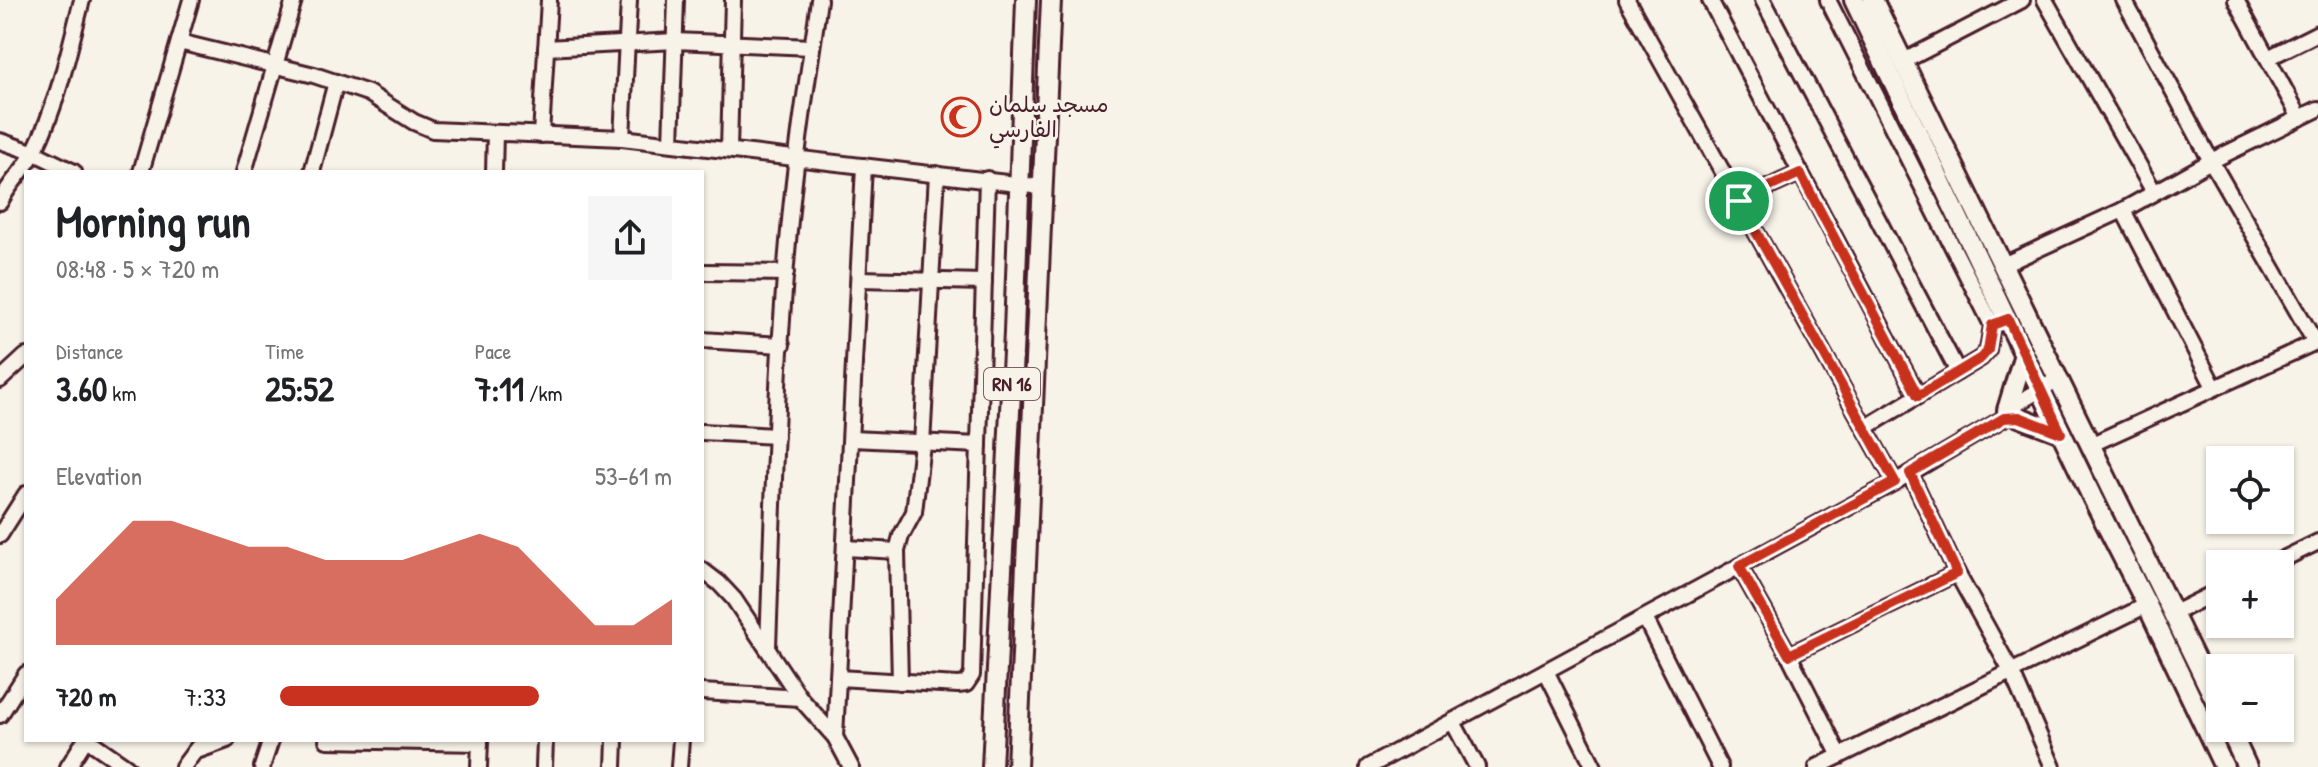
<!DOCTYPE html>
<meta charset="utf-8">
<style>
:root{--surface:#fff;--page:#f6f6f6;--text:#202124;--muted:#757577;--accent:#c8321e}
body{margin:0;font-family:"Patrick Hand","Playpen Sans Arabic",sans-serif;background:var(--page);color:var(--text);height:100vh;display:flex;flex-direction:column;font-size:30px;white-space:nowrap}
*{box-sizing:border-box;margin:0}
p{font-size:26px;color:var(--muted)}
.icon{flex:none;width:44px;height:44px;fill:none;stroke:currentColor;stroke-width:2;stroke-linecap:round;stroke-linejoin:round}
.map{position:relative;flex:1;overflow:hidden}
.side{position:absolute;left:24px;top:170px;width:680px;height:572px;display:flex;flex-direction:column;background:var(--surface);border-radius:0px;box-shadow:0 2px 6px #0004}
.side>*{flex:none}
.controls{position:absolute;left:2206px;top:446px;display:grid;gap:16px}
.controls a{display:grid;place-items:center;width:88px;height:88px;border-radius:0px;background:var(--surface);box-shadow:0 2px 6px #0004;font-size:40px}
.pin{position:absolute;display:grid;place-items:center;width:68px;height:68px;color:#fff;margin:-34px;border:4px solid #fff;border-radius:50%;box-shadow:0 2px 8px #0007}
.round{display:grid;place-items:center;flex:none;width:84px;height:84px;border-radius:0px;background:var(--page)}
.head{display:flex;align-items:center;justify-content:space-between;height:136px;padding:0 32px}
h1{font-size:44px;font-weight:800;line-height:60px}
.figures{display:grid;grid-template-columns:repeat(3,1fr);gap:12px;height:136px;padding:8px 32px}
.figures div{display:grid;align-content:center}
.figures b{font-size:34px;font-weight:800}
.figures small{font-size:22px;font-weight:400}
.figures p{font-size:22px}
.chart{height:224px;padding:16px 32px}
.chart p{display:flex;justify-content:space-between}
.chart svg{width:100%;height:144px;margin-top:8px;fill:var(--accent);opacity:.7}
ul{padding:0 32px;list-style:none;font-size:26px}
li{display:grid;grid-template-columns:128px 96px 1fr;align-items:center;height:60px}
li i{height:20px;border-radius:10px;background:var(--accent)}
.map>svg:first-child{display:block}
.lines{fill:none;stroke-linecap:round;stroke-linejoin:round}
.minor-casing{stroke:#4a1f2b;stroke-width:20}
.major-casing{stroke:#4a1f2b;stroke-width:24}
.minor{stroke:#f7f3e8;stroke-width:14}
.major{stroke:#f7f3e8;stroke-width:18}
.route-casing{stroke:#fff;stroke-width:16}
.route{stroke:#c8321e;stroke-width:10}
.labels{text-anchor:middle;stroke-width:6;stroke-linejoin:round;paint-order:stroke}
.shield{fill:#f7f3e8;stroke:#7e5f64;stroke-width:2}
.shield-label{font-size:20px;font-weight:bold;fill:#4a1f2b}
.poi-label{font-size:22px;fill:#4a1f2b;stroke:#f7f3e8;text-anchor:start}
</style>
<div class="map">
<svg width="2318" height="767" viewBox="0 0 2318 767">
<rect width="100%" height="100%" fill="#f7f3e8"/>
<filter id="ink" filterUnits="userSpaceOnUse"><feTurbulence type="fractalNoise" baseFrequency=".0125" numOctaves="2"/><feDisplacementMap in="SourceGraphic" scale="16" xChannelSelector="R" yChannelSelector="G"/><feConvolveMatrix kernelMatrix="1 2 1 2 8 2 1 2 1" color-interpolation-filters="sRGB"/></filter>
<g filter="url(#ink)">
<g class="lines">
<g class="minor-casing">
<g id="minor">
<path d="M 1627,0 L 1895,482"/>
<path d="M 1710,0 L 1918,396"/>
<path d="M 1763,0 L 1958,372"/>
<path d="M 1828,0 L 1992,325 L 2008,319"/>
<path d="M 2045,0 L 2154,192"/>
<path d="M 2124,0 L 2211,161 L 2315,342"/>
<path d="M 2236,0 L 2300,118"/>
<path d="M 179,42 L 314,75 L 368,93 L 414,122 L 433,130 L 622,138 L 1042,187"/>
<path d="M 546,48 L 675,41 L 812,47"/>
<path d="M 2268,58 L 2318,33"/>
<path d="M 1904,61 L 2022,0"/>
<path d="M 541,135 L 549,0"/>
<path d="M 622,138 L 629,0"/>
<path d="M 0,141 L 35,153 L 74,172"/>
<path d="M 671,143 L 676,0"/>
<path d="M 729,149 L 733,0"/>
<path d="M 141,172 L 191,0"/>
<path d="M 244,172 L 294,0"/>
<path d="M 312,172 L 336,82"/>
<path d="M 494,172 L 495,134"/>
<path d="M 1739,201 L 1800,173"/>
<path d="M 0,202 C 9,183 26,169 35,150 C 58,103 69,50 82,0"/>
<path d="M 2123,210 L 2214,387"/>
<path d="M 2003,265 L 2123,210 L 2211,161 L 2318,109"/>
<path d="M 702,272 L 786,273"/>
<path d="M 859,279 L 984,282"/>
<path d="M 702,340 L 782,345"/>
<path d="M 0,380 L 26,356"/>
<path d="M 1865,428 L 1981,358 L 1988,350 L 1992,325"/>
<path d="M 702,432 L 776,436"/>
<path d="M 852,439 L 979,445"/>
<path d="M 2090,445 L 2318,341"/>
<path d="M 1910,473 L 1957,573 L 2011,671 L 2053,767"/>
<path d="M 0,535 L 26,494"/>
<path d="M 846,548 L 897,551"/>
<path d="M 2273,564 L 2318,542"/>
<path d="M 1739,566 L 1789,655 L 1840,756"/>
<path d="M 702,570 L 719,583 L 734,599 L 800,698 L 835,737 L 851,767"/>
<path d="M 2174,613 L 2220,590"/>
<path d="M 1645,618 L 1720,767"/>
<path d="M 768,647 C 774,484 777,319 797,156 C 803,104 812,52 819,0"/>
<path d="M 1789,655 L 1957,573"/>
<path d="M 1546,671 L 1594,767"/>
<path d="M 838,678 L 958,685 L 966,684 L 972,675 L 987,179"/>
<path d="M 900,682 L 897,551 L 901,536 L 914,512 L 922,444 L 937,174"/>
<path d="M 702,692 L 800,698"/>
<path d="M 0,715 L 26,674"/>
<path d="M 1453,722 L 1477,767"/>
<path d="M 835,737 L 864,166"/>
<path d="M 88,740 L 127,767"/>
<path d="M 327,740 L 480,743"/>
<path d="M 194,752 L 227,740"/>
<path d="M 68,767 L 85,740"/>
<path d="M 183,767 L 198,747"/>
<path d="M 262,767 L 271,740"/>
<path d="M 479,767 L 480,740"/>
<path d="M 544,767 L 545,740"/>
<path d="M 614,767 L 615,740"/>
<path d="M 679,767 L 681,740"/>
<path d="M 1368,767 L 1895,482 L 2004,418 L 2013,406 L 2058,379"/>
<path d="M 1817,767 L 2147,605"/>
</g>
</g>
<g class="major-casing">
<g id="major">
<path d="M 1854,0 L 2092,497 L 2147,605 L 2224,767"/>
<path d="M 1873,0 L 2220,710"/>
<path d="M 2007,410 L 2024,354"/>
<path d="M 2019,417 L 2061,433"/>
<path d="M 2229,728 L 2247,767"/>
<path d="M 992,767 L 1014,332 L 1026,0"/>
<path d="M 1017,767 L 1051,0"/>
</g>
</g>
<use href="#minor" class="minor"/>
<use href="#major" class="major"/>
</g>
</g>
<g class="lines" filter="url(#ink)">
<g class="route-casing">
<path id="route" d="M 1800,173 L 1918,396 L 1981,358 L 1988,350 L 1992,325 L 2008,319 L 2061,433 L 2019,417 L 2004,418 L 1910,473 L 1957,573 L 1789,655 L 1739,566 L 1895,482 L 1739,201 Z"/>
</g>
<use href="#route" class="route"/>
</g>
<defs>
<g id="mosque-ring" transform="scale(2)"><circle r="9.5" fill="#f7f3e8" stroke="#c8321e" stroke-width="1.5"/><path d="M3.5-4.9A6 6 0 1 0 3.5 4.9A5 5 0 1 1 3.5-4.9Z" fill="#c8321e"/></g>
</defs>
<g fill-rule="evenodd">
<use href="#mosque-ring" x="961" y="117"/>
</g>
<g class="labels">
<rect class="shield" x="984" y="368" width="56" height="32" rx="6"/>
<g class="shield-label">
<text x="1012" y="391">RN 16</text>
</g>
<g class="poi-label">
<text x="989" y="112">مسجد سلمان<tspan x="989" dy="25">الفارسي</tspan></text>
</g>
</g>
</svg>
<div class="controls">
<a><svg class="icon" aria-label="locate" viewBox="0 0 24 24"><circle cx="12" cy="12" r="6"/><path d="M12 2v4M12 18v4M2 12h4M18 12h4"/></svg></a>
<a>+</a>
<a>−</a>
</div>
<div class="pin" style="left:1739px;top:201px;background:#1e9e55"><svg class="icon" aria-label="arrive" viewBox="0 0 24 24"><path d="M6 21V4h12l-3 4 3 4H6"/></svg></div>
<section class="side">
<div class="head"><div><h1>Morning run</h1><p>08:48 · 5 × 720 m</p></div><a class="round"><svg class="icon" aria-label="share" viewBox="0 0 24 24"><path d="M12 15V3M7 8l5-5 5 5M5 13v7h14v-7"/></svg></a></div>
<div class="figures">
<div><p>Distance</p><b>3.60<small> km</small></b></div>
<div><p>Time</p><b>25:52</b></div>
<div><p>Pace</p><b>7:11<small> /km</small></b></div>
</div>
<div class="chart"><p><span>Elevation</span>53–61 m</p>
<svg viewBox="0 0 160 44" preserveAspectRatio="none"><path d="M0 44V30L10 18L20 6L30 6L40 10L50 14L60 14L70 18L80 18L90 18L100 14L110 10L120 14L130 26L140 38L150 38L160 30V44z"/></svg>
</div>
<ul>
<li><b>720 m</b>7:33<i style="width:66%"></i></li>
</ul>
</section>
</div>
